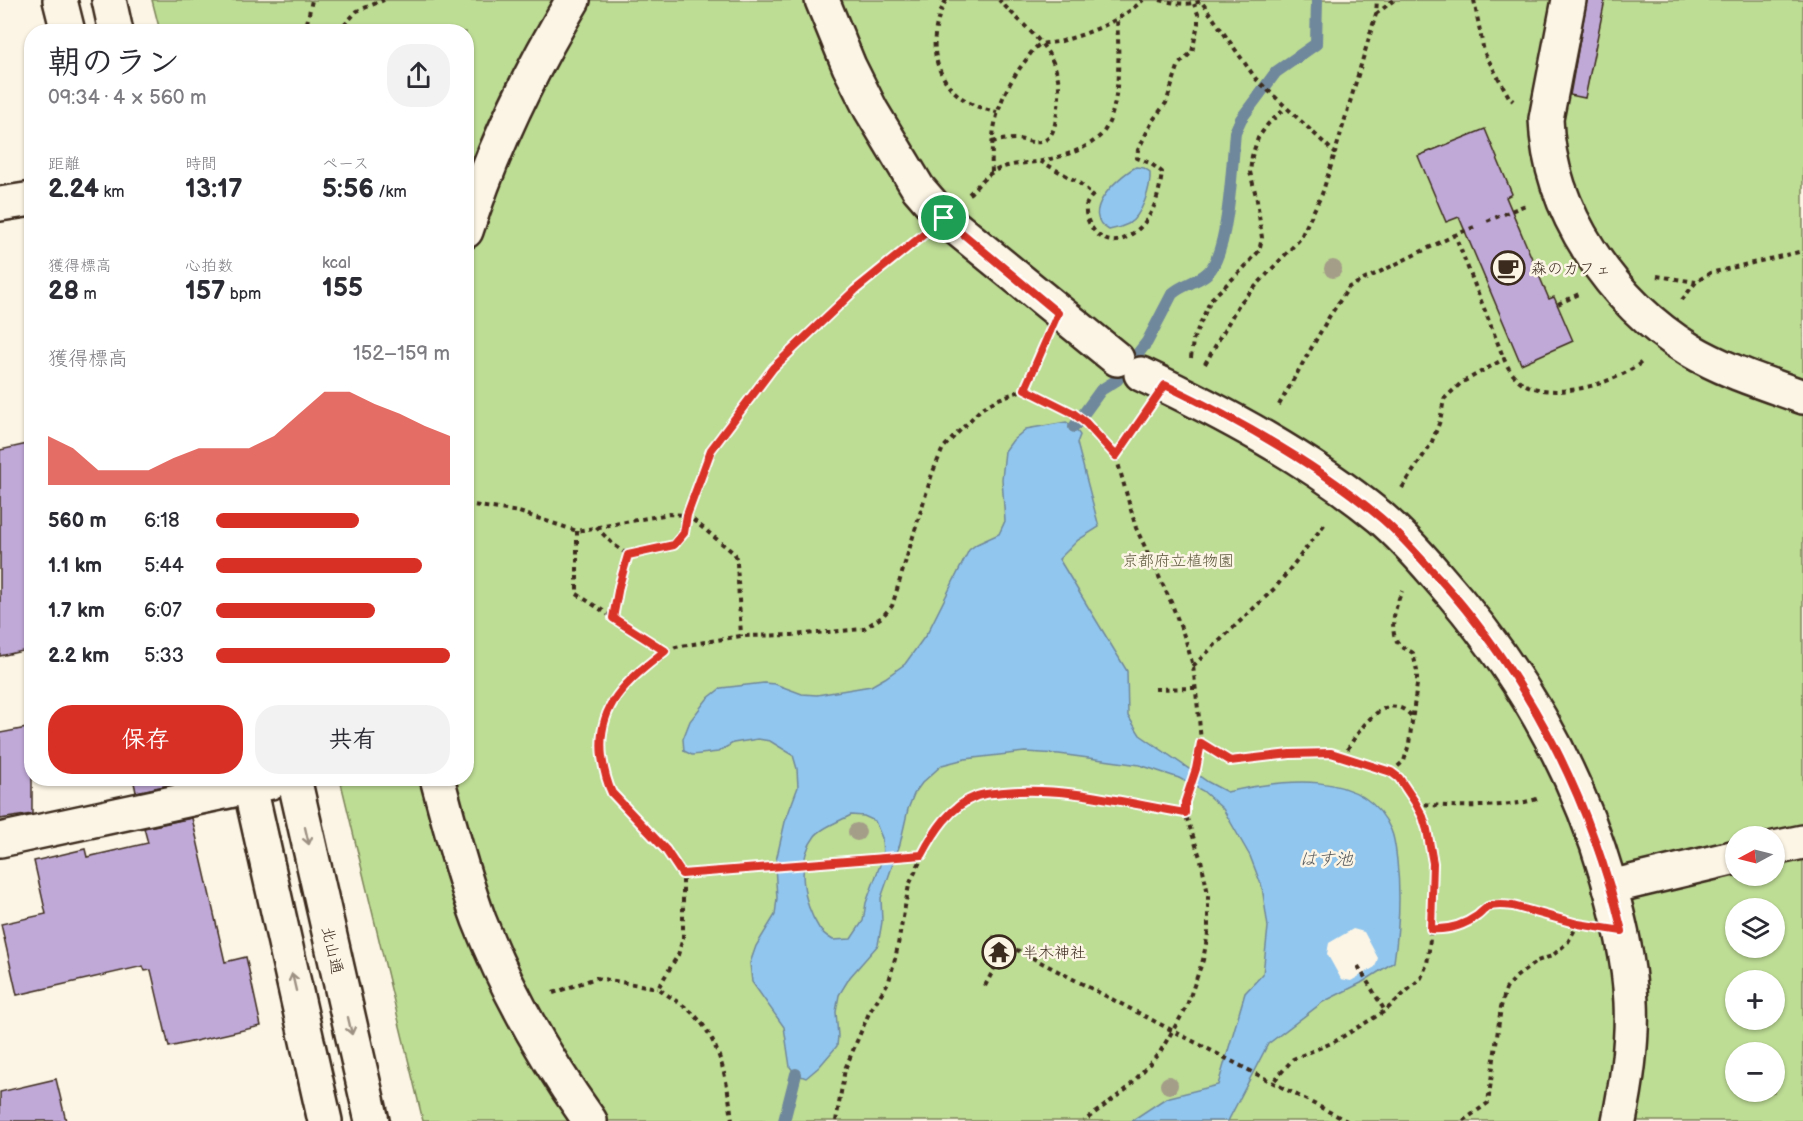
<!DOCTYPE html>
<html lang="ja">
<meta charset="utf-8">
<style>
:root{--surface:#fff;--page:#f2f2f3;--text:#2b2b33;--muted:#7c7c81;--accent:#d93025}
body{margin:0;font-family:"Balsamiq Sans","Klee One",sans-serif;background:var(--page);color:var(--text);height:100vh;display:flex;flex-direction:column;font-size:22px;white-space:nowrap}
*{box-sizing:border-box;margin:0}
p{font-size:20px;color:var(--muted)}
.icon{flex:none;width:33px;height:33px;fill:none;stroke:currentColor;stroke-width:2;stroke-linecap:round;stroke-linejoin:round}
.map{position:relative;flex:1;overflow:hidden}
.sheet{position:absolute;left:24px;top:24px;width:450px;height:762px;display:flex;flex-direction:column;background:var(--surface);border-radius:24px;box-shadow:0 2px 4px #0004}
.sheet>*{flex:none}
.needle{width:39px;rotate:263deg}
.tools{position:absolute;left:1725px;top:826px;display:grid;gap:12px}
.tools a{display:grid;place-items:center;width:60px;height:60px;border-radius:50%;background:var(--surface);box-shadow:0 2px 4px #0004;font-size:30px}
.pin{position:absolute;display:grid;place-items:center;width:51px;height:51px;color:#fff;margin:-26px;border:3px solid #fff;border-radius:50%;box-shadow:0 2px 6px #0007}
.round{display:grid;place-items:center;flex:none;width:63px;height:63px;border-radius:24px;background:var(--page)}
.head{display:flex;align-items:center;justify-content:space-between;height:102px;padding:0 24px}
h1{font-size:33px;font-weight:700;line-height:45px}
.figures{display:grid;grid-template-columns:repeat(3,1fr);gap:9px;height:102px;padding:6px 24px}
.figures div{display:grid;align-content:center}
.figures b{font-size:26px;font-weight:700}
.figures small{font-size:16px;font-weight:400}
.figures p{font-size:16px}
.chart{height:168px;padding:12px 24px}
.chart p{display:flex;justify-content:space-between}
.chart svg{width:100%;height:108px;margin-top:6px;fill:var(--accent);opacity:.7}
.cta{display:flex;gap:12px;margin-top:auto;padding:12px 24px}
.cta a{flex:1;height:69px;border-radius:24px;background:var(--accent);color:#fff;font-size:24px;font-weight:700;line-height:69px;text-align:center}
.cta a+a{background:var(--page);color:var(--text)}
ul{padding:0 24px;list-style:none;font-size:20px}
li{display:grid;grid-template-columns:96px 72px 1fr;align-items:center;height:45px}
li i{height:15px;border-radius:8px;background:var(--accent)}
.map>svg:first-child{display:block}
.green{fill:#bddc94;stroke:#7c8359;stroke-width:1.5;fill-rule:evenodd}
.water{fill:#91c6ee;stroke:#6f889b;stroke-width:1.5;fill-rule:evenodd}
.pier{fill:#fcf5e5}
.lines{fill:none;stroke-linecap:round;stroke-linejoin:round}
.stream{stroke:#6f889b;stroke-width:12}
.building{fill:#c0a9d7;stroke:#3b2a1e;stroke-width:1.5}
.minor-casing{stroke:#3b2a1e;stroke-width:38}
.path{stroke:#3b2a1e;stroke-width:4;stroke-dasharray:4.5 4.5;stroke-linecap:butt}
.minor{stroke:#fcf5e5;stroke-width:33}
.tree{fill:#a49e88}
.oneway{stroke:#9c9082}
.route-casing{stroke:#fff;stroke-width:12}
.route{stroke:#d93025;stroke-width:8}
.labels{text-anchor:middle;stroke-width:5;stroke-linejoin:round;paint-order:stroke}
.poi-label{font-size:16px;fill:#3b2a1e;stroke:#fcf5e5;text-anchor:start}
.park-label{font-size:16px;fill:#5c563c;stroke:#fcf5e5}
.street-label{font-size:16px;fill:#3b2a1e;stroke:#fcf5e5}
.water-label{font-size:18px;font-style:italic;fill:#55595c;stroke:#fcf5e5}
</style>
<div class="map">
<svg width="1803" height="1121" viewBox="0 0 1803 1121">
<rect width="100%" height="100%" fill="#fcf5e5"/>
<filter id="ink" filterUnits="userSpaceOnUse"><feTurbulence type="fractalNoise" baseFrequency=".0167" numOctaves="2"/><feDisplacementMap in="SourceGraphic" scale="12" xChannelSelector="R" yChannelSelector="G"/><feConvolveMatrix kernelMatrix="1 2 1 2 8 2 1 2 1" color-interpolation-filters="sRGB"/></filter>
<g filter="url(#ink)">
<path class="green" d="M 152,0 L 1803,0 L 1803,1121 L 423,1121 L 340,779 L 466,778 L 466,32 L 160,31 ZM 1736,837 L 1774,837 L 1774,876 L 1736,876 ZM 1736,909 L 1774,909 L 1774,948 L 1736,948 ZM 1736,981 L 1774,981 L 1774,1020 L 1736,1020 ZM 1736,1053 L 1774,1053 L 1774,1092 L 1736,1092 Z"/>
<g class="water">
<path d="M 1136,167 L 1144,168 L 1150,172 C 1151,188 1142,216 1128,224 C 1122,227 1115,229 1109,230 C 1078,214 1117,177 1136,167 Z"/>
<path d="M 1066,422 L 1074,427 L 1080,435 L 1077,443 L 1099,527 L 1078,540 L 1059,559 L 1127,671 L 1128,716 L 1140,735 L 1208,782 L 1227,792 C 1280,780 1364,767 1391,830 C 1395,839 1396,852 1397,861 C 1401,896 1399,928 1394,962 L 1361,983 L 1323,1002 L 1268,1044 L 1228,1121 L 1131,1121 L 1166,1098 L 1218,1085 L 1245,993 L 1263,974 L 1268,927 L 1262,887 L 1250,856 L 1223,809 L 1203,791 L 1179,778 L 1140,765 L 1059,754 L 1025,752 L 965,759 L 942,765 L 922,783 L 914,794 L 908,809 L 900,844 L 881,898 L 882,922 L 878,945 L 850,977 L 839,995 L 836,1012 L 838,1036 L 837,1046 L 819,1067 L 806,1078 L 796,1074 L 790,1067 L 784,1027 L 752,982 L 750,963 L 756,946 L 775,915 L 777,898 L 775,865 L 785,822 L 798,787 L 797,769 L 793,755 L 770,741 L 758,739 L 733,743 L 718,752 L 692,755 L 684,751 L 683,739 L 690,721 L 707,699 L 721,688 L 764,683 L 775,684 L 802,694 L 817,695 L 871,686 L 885,678 L 905,664 L 928,632 L 969,550 L 977,544 L 999,534 L 1005,521 L 1002,479 L 1005,451 L 1013,440 L 1026,429 ZM 851,815 L 864,816 L 875,821 L 882,838 L 883,857 L 866,903 L 863,921 L 851,939 L 833,940 C 828,937 822,933 819,928 C 803,903 795,862 815,836 C 822,827 840,821 851,815 Z"/>
</g>
<path class="pier" d="M 1353,929 L 1364,932 L 1378,958 L 1375,967 L 1351,981 L 1341,979 L 1327,954 L 1329,943 Z"/>
<g class="lines">
<g class="stream">
<path d="M 1074,427 L 1101,390 L 1117,380 L 1147,342 L 1172,294 C 1183,283 1202,282 1211,269 C 1229,244 1232,165 1235,132 L 1241,119 L 1276,72 L 1316,44 L 1317,0"/>
<path d="M 784,1121 L 796,1074"/>
</g>
</g>
<g class="building">
<path d="M 1587,0 L 1605,0 L 1585,98 L 1570,95 Z"/>
<path d="M 1485,129 L 1512,194 L 1506,197 L 1549,299 L 1554,297 L 1573,341 L 1521,364 L 1459,217 L 1446,222 L 1418,156 Z"/>
<path d="M 32,443 L 32,649 L 0,656 L 0,450 Z"/>
<path d="M 32,727 L 32,814 L 0,819 L 0,733 Z"/>
<path d="M 133,778 L 183,778 L 183,782 L 136,792 Z"/>
<path d="M 192,818 L 225,962 L 246,957 L 261,1026 L 169,1047 L 151,970 L 145,971 L 143,966 L 17,995 L 1,924 L 46,914 L 34,861 L 85,849 L 87,857 L 148,843 L 144,828 Z"/>
<path d="M 56,1079 L 66,1121 L 0,1121 L 0,1092 Z"/>
</g>
<g class="lines">
<g class="minor-casing">
<g id="minor">
<path d="M 60,0 L 68,32"/>
<path d="M 109,0 L 116,32"/>
<path d="M 822,0 L 849,66 L 871,110 L 918,188 L 944,218 L 1117,359"/>
<path d="M 1569,0 L 1546,119 C 1549,211 1612,302 1690,350 C 1725,371 1765,383 1803,397"/>
<path d="M 0,204 L 32,199"/>
<path d="M 466,231 C 492,151 529,73 573,0"/>
<path d="M 1141,374 C 1224,413 1308,458 1380,517 C 1401,535 1419,555 1437,576 C 1517,666 1574,763 1608,879 C 1619,920 1629,959 1631,1002 C 1633,1042 1627,1082 1619,1121"/>
<path d="M 248,778 L 325,1121"/>
<path d="M 294,778 L 372,1121"/>
<path d="M 437,778 C 450,826 462,874 479,920 C 507,992 545,1058 590,1121"/>
<path d="M 0,840 L 271,782"/>
<path d="M 1774,848 L 1803,842"/>
<path d="M 1610,887 L 1736,857"/>
</g>
</g>
<g class="path">
<path d="M 946,0 C 920,49 939,102 997,112"/>
<path d="M 1160,0 C 1174,3 1188,6 1201,1 L 1256,79 L 1335,153 L 1376,14 L 1377,0"/>
<path d="M 1474,0 L 1484,52 L 1509,97 L 1513,101"/>
<path d="M 1376,14 L 1394,0"/>
<path d="M 305,32 L 312,0"/>
<path d="M 338,32 L 357,11 L 384,0"/>
<path d="M 992,142 C 1000,140 1008,139 1015,139 C 1025,139 1034,145 1043,141 C 1054,137 1055,124 1057,113 C 1068,56 1035,38 999,0"/>
<path d="M 1040,161 L 1078,182 L 1093,195 C 1090,198 1087,202 1086,206 C 1084,221 1097,240 1112,241 C 1118,242 1124,239 1129,236 C 1152,222 1159,198 1162,172 L 1150,163 L 1137,158 L 1138,150 L 1153,120 L 1166,103 L 1179,64 L 1192,52 L 1198,24 L 1198,14 L 1194,4"/>
<path d="M 992,172 C 990,128 998,95 1026,60 C 1030,54 1036,45 1042,44 C 1050,42 1058,43 1065,40 C 1093,32 1121,20 1143,0"/>
<path d="M 969,194 C 977,187 984,177 993,172 C 1007,163 1026,164 1042,161 C 1063,156 1084,151 1100,136 C 1122,115 1119,49 1117,20"/>
<path d="M 1487,221 L 1528,204"/>
<path d="M 1474,227 L 1455,235 L 1504,359"/>
<path d="M 1657,276 L 1696,282"/>
<path d="M 1682,300 L 1696,282 L 1710,273 L 1803,251"/>
<path d="M 1558,304 L 1579,294"/>
<path d="M 1191,358 L 1193,340 L 1211,299 L 1242,270 L 1259,251 L 1262,238 L 1257,200 L 1250,172 L 1252,156 L 1258,138 L 1268,124 L 1286,108"/>
<path d="M 1205,364 L 1239,304 L 1300,239 L 1322,194 L 1335,153"/>
<path d="M 1025,389 L 1044,346"/>
<path d="M 1279,405 L 1329,317 L 1349,287 L 1455,235"/>
<path d="M 1116,456 L 1144,415"/>
<path d="M 1402,488 L 1431,444 L 1440,421 L 1444,399 L 1461,383 L 1504,359 C 1508,368 1513,376 1521,382 C 1551,403 1618,383 1643,361"/>
<path d="M 466,504 L 519,512 L 577,531 L 669,514 L 687,515 L 735,554 L 737,563 L 741,636"/>
<path d="M 596,527 L 613,544 L 628,555 L 674,545 L 684,533 L 687,515 L 711,450 L 773,368 L 855,290 L 916,240"/>
<path d="M 577,531 L 577,594 L 664,651"/>
<path d="M 613,618 L 619,586 L 628,555"/>
<path d="M 1193,666 L 1276,587 L 1327,521"/>
<path d="M 1155,689 L 1196,688"/>
<path d="M 1201,743 L 1230,761 L 1290,754 L 1331,753 L 1391,772 L 1399,779 L 1415,802 L 1423,817 L 1427,829 L 1433,863 L 1433,903 L 1429,950 L 1427,964 L 1421,978 L 1385,1011 L 1334,1042 L 1293,1059 L 1273,1082"/>
<path d="M 1343,757 C 1356,734 1386,684 1413,718"/>
<path d="M 1391,772 L 1404,761 L 1409,744 L 1417,684 L 1417,671 L 1413,653 C 1409,650 1404,649 1401,646 C 1386,633 1396,605 1402,591"/>
<path d="M 1416,803 C 1441,808 1516,808 1539,798"/>
<path d="M 683,874 L 921,855"/>
<path d="M 1431,929 C 1447,930 1463,926 1477,916 C 1480,914 1484,909 1488,907 C 1495,904 1505,905 1513,906 L 1580,924"/>
<path d="M 992,937 L 1347,1121"/>
<path d="M 1358,966 L 1385,1011"/>
<path d="M 985,986 L 1007,944"/>
<path d="M 553,993 L 596,978 L 658,988"/>
<path d="M 732,1121 C 728,1083 720,1036 689,1010 C 679,1002 668,996 658,988 L 678,955 L 683,938 L 683,874 L 666,850 L 612,793 L 606,782 L 604,771 L 600,737 L 603,721 L 609,707 L 637,673 L 665,651 L 676,647 L 741,636 L 793,635 L 863,629 L 882,617 L 892,606 L 932,474 L 943,448 L 981,409 L 996,400 L 1025,389 L 1073,413 L 1086,423 L 1116,456 L 1136,528 L 1171,602 L 1186,641 L 1193,666 L 1199,718 L 1201,743 L 1196,769 L 1185,802 L 1185,813 L 1201,860 L 1208,894 L 1208,933 L 1203,960 L 1186,1008 L 1160,1052 L 1128,1088 L 1084,1121"/>
<path d="M 836,1121 L 845,1069 L 869,1013 L 889,981 L 896,955 L 909,885 L 933,834 L 953,811 L 977,796 L 1027,790 L 1056,791 L 1185,813"/>
<path d="M 1463,1121 L 1488,1103 L 1501,1007 L 1506,989 L 1516,977 L 1537,961 L 1552,956 L 1568,942 L 1578,924"/>
</g>
<use href="#minor" class="minor"/>
</g>
<g class="tree">
<circle cx="1333" cy="269" r="9"/>
<circle cx="857" cy="832" r="9"/>
<circle cx="1169" cy="1085" r="9"/>
</g>
<defs><path id="oneway-shaft" d="M-6 0H5M1.5-3L5.5 0L1.5 3" fill="none" stroke-width="1.6" stroke-linecap="round" stroke-linejoin="round" transform="scale(1.5)"/></defs>
<g class="oneway">
<use href="#oneway-shaft" transform="translate(307 836) rotate(77)"/>
<use href="#oneway-shaft" transform="translate(294 982) rotate(-103)"/>
<use href="#oneway-shaft" transform="translate(350 1026) rotate(77)"/>
</g>
</g>
<g class="lines" filter="url(#ink)">
<g class="route-casing">
<path id="route" d="M 944,218 L 1058,313 L 1025,389 L 1073,413 L 1086,423 L 1116,456 L 1165,385 C 1240,421 1317,464 1381,518 C 1402,536 1419,557 1438,577 C 1531,681 1589,796 1622,931 L 1578,924 L 1513,906 C 1505,905 1495,904 1488,907 C 1484,909 1480,914 1477,916 C 1463,926 1447,930 1431,929 L 1433,863 L 1427,830 L 1423,817 L 1415,802 L 1399,778 L 1391,772 L 1331,753 L 1290,754 L 1230,761 L 1201,743 L 1196,769 L 1185,802 L 1185,813 C 1126,803 1065,786 1004,792 C 996,793 985,793 977,796 C 950,806 934,832 922,855 L 682,874 L 666,850 L 612,793 C 606,781 604,770 602,757 C 596,705 627,681 665,651 L 613,618 L 619,586 L 628,555 L 674,545 L 684,533 L 687,515 L 711,450 L 773,368 L 855,290 Z"/>
</g>
<use href="#route" class="route"/>
</g>
<defs>
<g id="cafe-ring" transform="scale(1.725)"><circle r="9.5" fill="#fcf5e5" stroke="#3b2a1e" stroke-width="1.5"/><path d="M-5.5-4.5H6V0H3Q3 3.5 0 3.5H-2.5Q-5.5 3.5-5.5 0ZM3-3.2v2h1.7v-2ZM-6 4.5H4V6H-6Z" fill="#3b2a1e"/></g>
<g id="temple-ring" transform="scale(1.725)"><circle r="9.5" fill="#fcf5e5" stroke="#3b2a1e" stroke-width="1.5"/><path d="M0-6L5-2H3V0L6.5 2.5H4V6H1.5V3h-3V6H-4V2.5H-6.5L-3 0V-2H-5Z" fill="#3b2a1e"/></g>
</defs>
<g fill-rule="evenodd">
<use href="#cafe-ring" x="1508" y="268"/>
<use href="#temple-ring" x="999" y="952"/>
</g>
<g class="labels">
<g class="poi-label">
<text x="1531" y="274">森のカフェ</text>
<text x="1022" y="958">半木神社</text>
</g>
<g class="park-label">
<text x="1178" y="566">京都府立植物園</text>
</g>
<g class="street-label">
<text transform="translate(333 950) rotate(77)" y="6">北山通</text>
</g>
<g class="water-label">
<text x="1326" y="865">はす池</text>
</g>
</g>
</svg>
<div class="tools">
<a><svg class="needle" viewBox="-14 -14 28 28"><path d="M0-13l5 13h-10z" fill="#e53935"/><path d="M0 13l5-13h-10z" fill="#7c7c81"/></svg></a>
<a><svg class="icon" aria-label="layers" viewBox="0 0 24 24"><path d="M12 4l9 5-9 5-9-5zM3 14l9 5 9-5"/></svg></a>
<a>+</a>
<a>−</a>
</div>
<div class="pin" style="left:944px;top:218px;background:#1e9e55"><svg class="icon" aria-label="arrive" viewBox="0 0 24 24"><path d="M6 21V4h12l-3 4 3 4H6"/></svg></div>
<section class="sheet">
<div class="head"><div><h1>朝のラン</h1><p>09:34 · 4 × 560 m</p></div><a class="round"><svg class="icon" aria-label="share" viewBox="0 0 24 24"><path d="M12 15V3M7 8l5-5 5 5M5 13v7h14v-7"/></svg></a></div>
<div class="figures">
<div><p>距離</p><b>2.24<small> km</small></b></div>
<div><p>時間</p><b>13:17</b></div>
<div><p>ペース</p><b>5:56<small> /km</small></b></div>
</div>
<div class="figures">
<div><p>獲得標高</p><b>28<small> m</small></b></div>
<div><p>心拍数</p><b>157<small> bpm</small></b></div>
<div><p>kcal</p><b>155</b></div>
</div>
<div class="chart"><p><span>獲得標高</span>152–159 m</p>
<svg viewBox="0 0 160 44" preserveAspectRatio="none"><path d="M0 44V24L10 29L20 38L30 38L40 38L50 33L60 29L70 29L80 29L90 24L100 15L110 6L120 6L130 11L140 15L150 20L160 24V44z"/></svg>
</div>
<ul>
<li><b>560 m</b>6:18<i style="width:61%"></i></li>
<li><b>1.1 km</b>5:44<i style="width:88%"></i></li>
<li><b>1.7 km</b>6:07<i style="width:68%"></i></li>
<li><b>2.2 km</b>5:33<i style="width:100%"></i></li>
</ul>
<div class="cta"><a>保存</a><a>共有</a></div>
</section>
</div>
